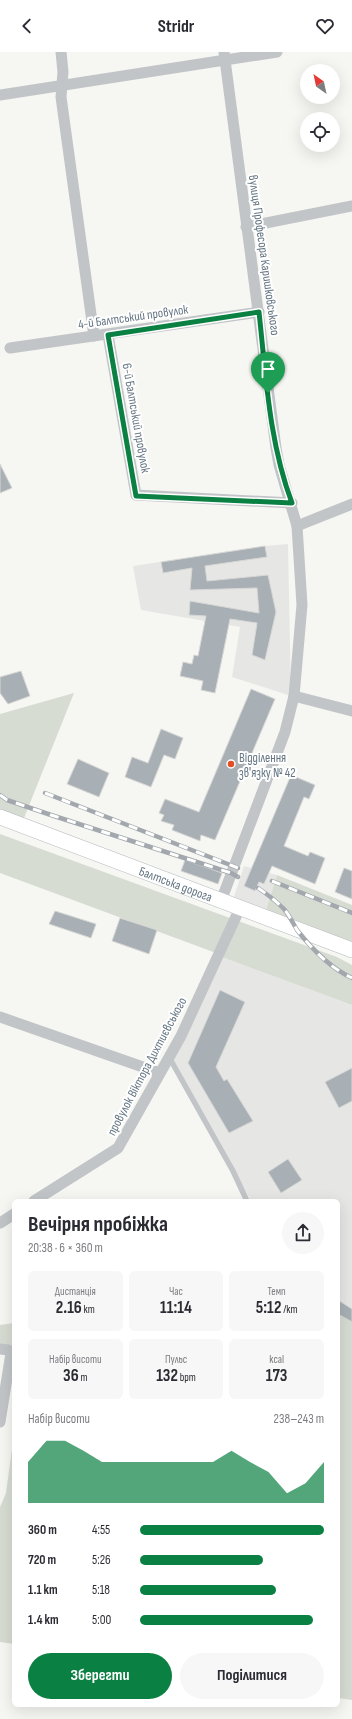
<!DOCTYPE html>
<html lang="uk">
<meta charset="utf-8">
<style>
:root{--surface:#fff;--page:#f7f7f7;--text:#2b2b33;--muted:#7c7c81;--accent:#0b8043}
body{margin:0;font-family:"Sofia Sans Condensed",sans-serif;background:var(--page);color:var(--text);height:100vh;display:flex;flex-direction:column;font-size:15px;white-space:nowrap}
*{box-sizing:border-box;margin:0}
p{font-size:13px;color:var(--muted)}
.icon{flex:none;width:22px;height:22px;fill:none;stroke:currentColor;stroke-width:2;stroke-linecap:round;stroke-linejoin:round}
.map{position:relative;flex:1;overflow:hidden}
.details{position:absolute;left:12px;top:1147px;width:328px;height:508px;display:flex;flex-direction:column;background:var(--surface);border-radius:6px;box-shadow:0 4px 16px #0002}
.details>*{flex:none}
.needle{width:26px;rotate:327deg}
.fabs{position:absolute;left:300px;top:12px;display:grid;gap:8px}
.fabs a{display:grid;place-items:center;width:40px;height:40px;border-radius:50%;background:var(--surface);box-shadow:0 4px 16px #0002;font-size:20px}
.pin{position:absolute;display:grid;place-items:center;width:34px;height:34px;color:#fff;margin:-41px -17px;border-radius:50% 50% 50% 0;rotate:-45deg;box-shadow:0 0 4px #0007}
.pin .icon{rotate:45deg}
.round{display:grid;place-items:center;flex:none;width:42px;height:42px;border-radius:21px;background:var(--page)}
.summary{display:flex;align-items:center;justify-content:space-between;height:68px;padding:0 16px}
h1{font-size:22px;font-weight:700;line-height:30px}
.figures{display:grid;grid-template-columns:repeat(3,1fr);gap:6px;height:68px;padding:4px 16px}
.figures div{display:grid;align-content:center;border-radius:6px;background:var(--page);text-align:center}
.figures b{font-size:17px;font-weight:700}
.figures small{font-size:11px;font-weight:400}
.figures p{font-size:11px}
.chart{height:112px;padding:8px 16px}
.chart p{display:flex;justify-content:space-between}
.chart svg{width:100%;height:72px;margin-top:4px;fill:var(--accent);opacity:.7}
.button{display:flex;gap:8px;margin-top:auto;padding:8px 16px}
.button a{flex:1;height:46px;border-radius:24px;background:var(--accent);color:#fff;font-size:16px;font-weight:700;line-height:46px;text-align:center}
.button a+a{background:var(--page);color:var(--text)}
ul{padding:0 16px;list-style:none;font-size:13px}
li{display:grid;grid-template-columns:64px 48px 1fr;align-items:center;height:30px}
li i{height:10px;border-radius:5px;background:var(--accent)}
header{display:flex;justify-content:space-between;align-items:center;height:52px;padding:0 16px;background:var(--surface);font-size:18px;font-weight:700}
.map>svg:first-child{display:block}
.built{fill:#e6e7e5}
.green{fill:#d7dcd3}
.building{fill:#a8b0b5;stroke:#d7d7d5}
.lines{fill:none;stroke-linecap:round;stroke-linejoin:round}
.secondary-casing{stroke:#b3b9bd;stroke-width:16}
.lane{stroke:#c1c5c8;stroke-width:5.5}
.street{stroke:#c1c5c8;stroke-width:11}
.secondary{stroke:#fff;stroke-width:15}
.rail-casing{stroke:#a2a8ad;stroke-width:4.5}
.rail{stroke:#fff;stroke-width:3;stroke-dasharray:9;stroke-linecap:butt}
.route-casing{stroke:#fff;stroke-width:8}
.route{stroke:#0b8043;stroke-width:5}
.poi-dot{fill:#e24e26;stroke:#fff;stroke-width:1.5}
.labels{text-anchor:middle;stroke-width:4;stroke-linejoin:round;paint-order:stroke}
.street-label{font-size:13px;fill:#657683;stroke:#fff}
.poi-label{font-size:13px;fill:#657683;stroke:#fff;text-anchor:start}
</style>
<header><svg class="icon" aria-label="back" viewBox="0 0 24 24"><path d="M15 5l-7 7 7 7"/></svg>Stridr<svg class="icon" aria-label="heart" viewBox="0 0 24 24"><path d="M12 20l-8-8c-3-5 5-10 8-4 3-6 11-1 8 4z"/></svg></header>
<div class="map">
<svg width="352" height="1667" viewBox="0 0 352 1667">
<rect width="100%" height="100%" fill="#f6f6f2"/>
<g class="built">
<path d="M 288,492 L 291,644 L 232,625 L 240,575 L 141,558 L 133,514 L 265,494 Z"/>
<path d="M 244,814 L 277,823 L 266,858 L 233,848 Z"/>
<path d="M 219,904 L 352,953 L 352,1270 L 338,1262 L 338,1149 L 251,1149 L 172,1005 Z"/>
</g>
<g class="green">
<path d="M 74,641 L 24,766 L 0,758 L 0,662 Z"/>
<path d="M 0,782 L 337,905 L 352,913 L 352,953 L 219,904 L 216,901 L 0,821 Z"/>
<path d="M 277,823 L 352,853 L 352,890 L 266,858 Z"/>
<path d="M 338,1262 L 352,1270 L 352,1648 L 338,1646 Z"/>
<path d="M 14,1271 L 14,1296 L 0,1293 L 0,1273 Z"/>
<path d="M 14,1382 L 14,1592 L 0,1590 L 0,1455 L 6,1441 Z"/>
</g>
<g class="building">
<path d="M 0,412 L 12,436 L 0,441 Z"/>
<path d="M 265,494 L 267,505 L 205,514 L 207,529 L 268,523 L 276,560 L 265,608 L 252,603 L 257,571 L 230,567 L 215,641 L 201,638 L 203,629 L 180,624 L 183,610 L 192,612 L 194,603 L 198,604 L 206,564 L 189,563 L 190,549 L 259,561 L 257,536 L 190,538 L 192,516 L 163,521 L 161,510 Z"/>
<path d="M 21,619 L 30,644 L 8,652 L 0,641 L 0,625 Z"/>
<path d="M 251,637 L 275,647 L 215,788 L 201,783 L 200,789 L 172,778 L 174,773 L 161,769 L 164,763 L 159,761 L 165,747 L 199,760 Z"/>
<path d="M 161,677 L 183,686 L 175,707 L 164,703 L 151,735 L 125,725 L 132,705 L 148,711 Z"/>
<path d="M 78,707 L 109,721 L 99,745 L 67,732 Z"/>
<path d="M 291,723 L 315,733 L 309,747 L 304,745 L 284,794 L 308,804 L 310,800 L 325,806 L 315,832 L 272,814 L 264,832 L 259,830 L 255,839 L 244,834 Z"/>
<path d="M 185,808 L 222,821 L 218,832 L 181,819 Z"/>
<path d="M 344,816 L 352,819 L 352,847 L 335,840 Z"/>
<path d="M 55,859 L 96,872 L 91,886 L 49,872 Z"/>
<path d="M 120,866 L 157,878 L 149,902 L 112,889 Z"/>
<path d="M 220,938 L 245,950 L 216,1015 L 224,1029 L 227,1027 L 253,1069 L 229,1081 L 188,1011 Z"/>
<path d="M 352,1016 L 352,1049 L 339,1056 L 325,1030 Z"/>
<path d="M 288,1107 L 302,1128 L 281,1141 L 268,1120 Z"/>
<path d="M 338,1248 L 352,1257 L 352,1270 L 338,1262 Z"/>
</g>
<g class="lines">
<g class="secondary-casing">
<g id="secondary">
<path id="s1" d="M 0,765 L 352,898"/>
</g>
</g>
<path class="lane" d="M 169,1005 L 233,1119 L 247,1149"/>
<g class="street">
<path d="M 61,0 L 63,20 L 61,45 L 94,284"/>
<path d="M 0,43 L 277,0"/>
<path d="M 246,175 L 352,154"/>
<path d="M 108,283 L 136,443 L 292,451"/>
<path d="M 10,296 L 259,260"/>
<path d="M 297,474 L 352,452"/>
<path d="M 294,644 L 352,659"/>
<path d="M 221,849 L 285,680 L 294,644 L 302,553 L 297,474 L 279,413 L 276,396 L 224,0"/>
<path d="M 0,965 L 160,1021"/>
<path d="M 34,1149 L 118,1096 L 181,984 L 240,856"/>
<path d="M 0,1171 L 14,1162"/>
<path d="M 0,1297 L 8,1298 L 11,1301 L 0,1370"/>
</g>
<use href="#secondary" class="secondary"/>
<g class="rail-casing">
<g id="rail">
<path d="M 45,741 L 238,816"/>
<path d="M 0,743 L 7,748 L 51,763 L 231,821 L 238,825"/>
<path d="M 272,829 L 352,861"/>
<path d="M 258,836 C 267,842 276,849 284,857 C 289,863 293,871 297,878 C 312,897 330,916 352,926"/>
</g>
</g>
<use href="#rail" class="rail"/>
</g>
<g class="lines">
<g class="route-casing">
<path id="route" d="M 259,260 C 266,324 269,390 292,451 L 136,444 L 108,283 Z"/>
</g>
<use href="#route" class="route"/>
</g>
<circle class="poi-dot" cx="231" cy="712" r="4"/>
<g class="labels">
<g class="street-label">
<text transform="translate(265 203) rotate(82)" y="5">вулиця Професора Каришковського</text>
<text transform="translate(133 264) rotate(-8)" y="5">4-й Балтський провулок</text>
<text transform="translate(137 366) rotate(80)" y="5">6-й Балтський провулок</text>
<text dy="5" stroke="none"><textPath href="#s1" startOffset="188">Балтська дорога</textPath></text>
<text transform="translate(146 1014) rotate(-62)" y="5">провулок Віктора Дихтиєвського</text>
</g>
<g class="poi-label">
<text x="239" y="710">Відділення<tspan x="239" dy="15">зв'язку № 42</tspan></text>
</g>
</g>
</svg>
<div class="fabs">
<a><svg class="needle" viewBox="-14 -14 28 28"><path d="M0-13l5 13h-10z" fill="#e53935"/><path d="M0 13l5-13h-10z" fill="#7c7c81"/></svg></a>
<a><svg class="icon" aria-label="locate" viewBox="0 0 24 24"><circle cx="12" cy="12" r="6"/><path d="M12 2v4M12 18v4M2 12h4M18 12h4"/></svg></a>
</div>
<div class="pin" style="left:268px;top:341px;background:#1e9e55"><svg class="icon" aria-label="arrive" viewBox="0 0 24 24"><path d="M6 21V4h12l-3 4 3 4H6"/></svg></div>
<section class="details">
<div class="summary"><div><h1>Вечірня пробіжка</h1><p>20:38 · 6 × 360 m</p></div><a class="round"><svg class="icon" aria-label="share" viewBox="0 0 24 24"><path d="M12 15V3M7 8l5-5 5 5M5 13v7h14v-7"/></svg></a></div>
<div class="figures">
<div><p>Дистанція</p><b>2.16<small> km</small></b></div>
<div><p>Час</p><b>11:14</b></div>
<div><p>Темп</p><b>5:12<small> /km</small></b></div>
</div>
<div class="figures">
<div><p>Набір висоти</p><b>36<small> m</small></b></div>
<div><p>Пульс</p><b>132<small> bpm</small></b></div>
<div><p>kcal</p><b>173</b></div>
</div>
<div class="chart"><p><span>Набір висоти</span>238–243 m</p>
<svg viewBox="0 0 160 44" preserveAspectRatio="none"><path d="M0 44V19L10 6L20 6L30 12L40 19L50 19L60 19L70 19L80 19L90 19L100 19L110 12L120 19L130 25L140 38L150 32L160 19V44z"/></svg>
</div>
<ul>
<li><b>360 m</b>4:55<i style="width:100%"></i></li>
<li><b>720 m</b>5:26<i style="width:67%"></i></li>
<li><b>1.1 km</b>5:18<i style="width:74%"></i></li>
<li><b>1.4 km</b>5:00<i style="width:94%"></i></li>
</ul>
<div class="button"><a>Зберегти</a><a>Поділитися</a></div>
</section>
</div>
